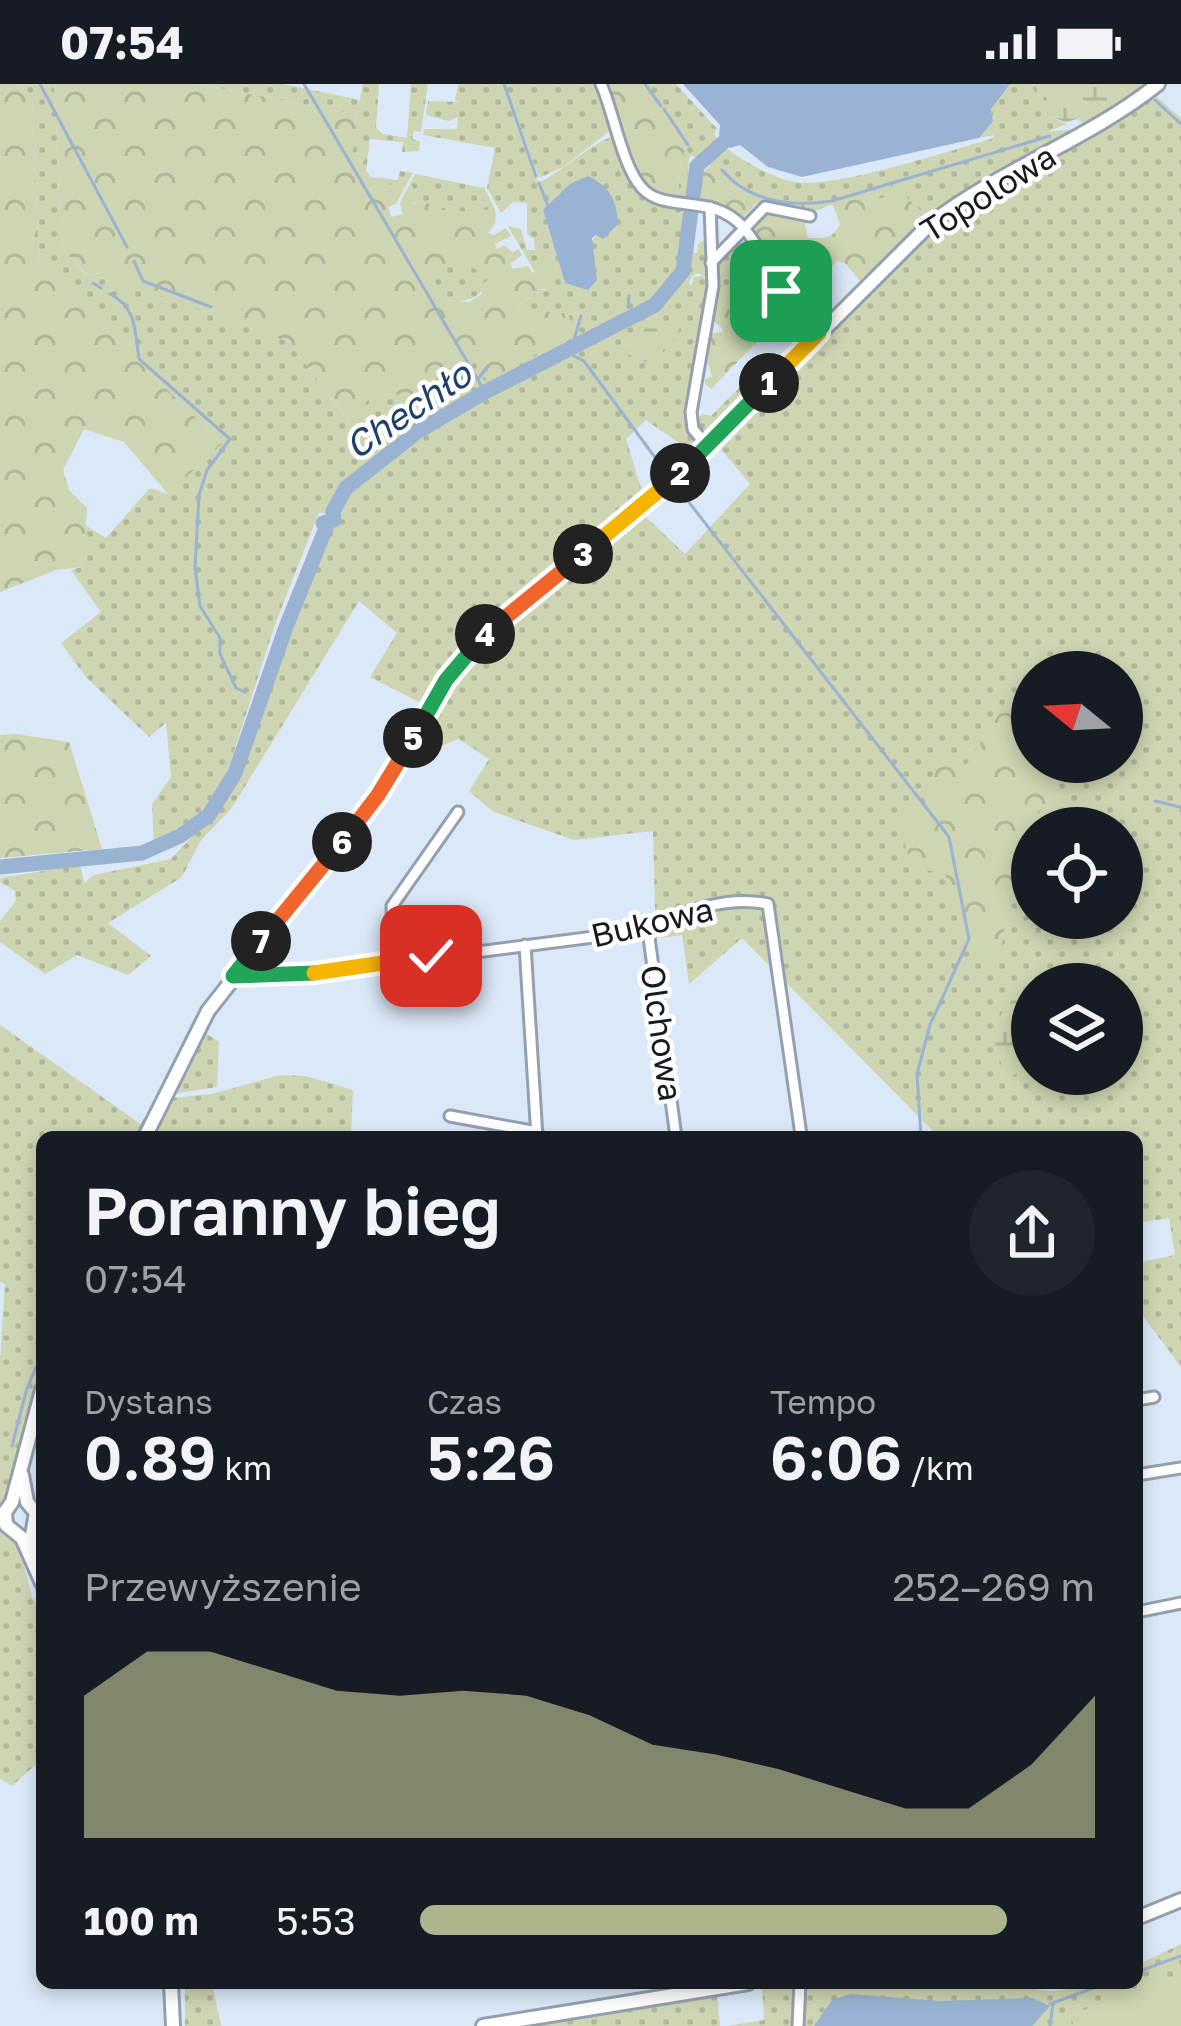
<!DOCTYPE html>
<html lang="pl">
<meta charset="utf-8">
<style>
:root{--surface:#171b24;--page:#20242c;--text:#f1f3f6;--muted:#9ea1a6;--accent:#aeb48c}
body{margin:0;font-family:"Golos Text",sans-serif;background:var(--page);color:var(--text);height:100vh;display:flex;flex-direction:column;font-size:45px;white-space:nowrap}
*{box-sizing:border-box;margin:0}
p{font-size:39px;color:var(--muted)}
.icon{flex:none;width:66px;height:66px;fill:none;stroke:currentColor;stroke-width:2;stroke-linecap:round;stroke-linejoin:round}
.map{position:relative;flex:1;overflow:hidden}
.details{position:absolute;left:36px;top:1047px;width:1107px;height:858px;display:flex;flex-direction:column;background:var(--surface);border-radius:18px;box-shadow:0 6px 18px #0003}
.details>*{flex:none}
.needle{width:78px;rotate:288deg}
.tools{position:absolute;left:1011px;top:567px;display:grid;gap:24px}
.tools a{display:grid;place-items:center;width:132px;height:132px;border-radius:50%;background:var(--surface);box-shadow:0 6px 18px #0003;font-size:60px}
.pin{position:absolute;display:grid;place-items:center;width:102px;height:102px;color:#fff;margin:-51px;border-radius:24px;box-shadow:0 6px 18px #0006}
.km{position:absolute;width:60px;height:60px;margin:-30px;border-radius:50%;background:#222;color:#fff;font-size:33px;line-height:60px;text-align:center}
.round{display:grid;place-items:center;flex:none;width:126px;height:126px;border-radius:63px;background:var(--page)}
.headline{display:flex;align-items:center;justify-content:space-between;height:204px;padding:0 48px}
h1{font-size:66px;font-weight:600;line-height:90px}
.metrics{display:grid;grid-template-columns:repeat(3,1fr);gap:18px;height:204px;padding:12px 48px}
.metrics div{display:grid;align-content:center}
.metrics b{font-size:60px;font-weight:600}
.metrics small{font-size:33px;font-weight:400}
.metrics p{font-size:33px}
.chart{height:336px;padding:24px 48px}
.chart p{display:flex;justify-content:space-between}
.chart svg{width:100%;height:216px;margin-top:12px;fill:var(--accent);opacity:.7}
ul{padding:0 48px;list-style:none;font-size:39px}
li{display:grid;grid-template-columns:192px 144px 1fr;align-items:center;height:90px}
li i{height:30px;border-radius:15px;background:var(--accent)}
.status{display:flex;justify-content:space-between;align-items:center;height:84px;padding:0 60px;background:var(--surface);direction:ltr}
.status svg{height:33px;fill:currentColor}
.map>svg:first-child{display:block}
.green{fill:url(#green-dots);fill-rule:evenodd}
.forest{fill:url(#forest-crowns);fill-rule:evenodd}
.wetland{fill:url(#wetland-marsh)}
.pitch{fill:#ced5b2}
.water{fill:#9ab3d2}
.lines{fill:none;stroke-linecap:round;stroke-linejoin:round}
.stream{stroke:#9ab3d2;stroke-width:3}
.river{stroke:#9ab3d2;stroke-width:15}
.street-casing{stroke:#95a0af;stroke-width:15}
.secondary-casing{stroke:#95a0af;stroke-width:18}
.street{stroke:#fff;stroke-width:9}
.secondary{stroke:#fff;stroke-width:12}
.split-1-casing{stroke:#fff;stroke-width:24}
.split-2-casing{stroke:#fff;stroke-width:24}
.split-3-casing{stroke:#fff;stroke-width:24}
.split-4-casing{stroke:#fff;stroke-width:24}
.split-5-casing{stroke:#fff;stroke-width:24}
.split-6-casing{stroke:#fff;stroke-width:24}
.split-7-casing{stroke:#fff;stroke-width:24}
.split-8-casing{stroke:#fff;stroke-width:24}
.split-9-casing{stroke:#fff;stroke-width:24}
.split-1{stroke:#f5b400;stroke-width:15}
.split-2{stroke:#22a559;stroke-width:15}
.split-3{stroke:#f5b400;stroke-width:15}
.split-4{stroke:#f0652b;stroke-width:15}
.split-5{stroke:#22a559;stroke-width:15}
.split-6{stroke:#f0652b;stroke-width:15}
.split-7{stroke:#f0652b;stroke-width:15}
.split-8{stroke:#22a559;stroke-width:15}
.split-9{stroke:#f5b400;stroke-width:15}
.labels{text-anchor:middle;stroke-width:9;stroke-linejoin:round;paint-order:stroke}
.street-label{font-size:33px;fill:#171b20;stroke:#fff}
.water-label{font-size:36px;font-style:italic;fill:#1e406a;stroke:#fff}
</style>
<div class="status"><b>07:54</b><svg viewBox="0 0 49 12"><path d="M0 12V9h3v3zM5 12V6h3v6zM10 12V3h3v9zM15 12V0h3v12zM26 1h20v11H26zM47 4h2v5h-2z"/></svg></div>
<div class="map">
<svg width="1181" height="1942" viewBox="0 0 1181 1942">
<defs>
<pattern id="green-dots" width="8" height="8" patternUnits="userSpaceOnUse" patternTransform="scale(3)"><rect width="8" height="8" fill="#ced5b2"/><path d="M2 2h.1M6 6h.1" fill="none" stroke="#b0b699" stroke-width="1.8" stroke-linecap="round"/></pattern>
<pattern id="forest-crowns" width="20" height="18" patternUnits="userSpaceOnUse" patternTransform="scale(3)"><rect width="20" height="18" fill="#ced5b2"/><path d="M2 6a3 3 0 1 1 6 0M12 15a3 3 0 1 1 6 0" fill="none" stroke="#b0b699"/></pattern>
<pattern id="wetland-marsh" width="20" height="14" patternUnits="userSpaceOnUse" patternTransform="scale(3)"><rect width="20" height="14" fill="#ced5b2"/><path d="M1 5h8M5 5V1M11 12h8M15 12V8" fill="none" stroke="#b0b699"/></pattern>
</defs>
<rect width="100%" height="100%" fill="#dbe8f7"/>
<g class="green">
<path d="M 16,0 L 54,0 L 63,164 L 84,189 L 175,215 L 289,258 L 350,339 L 372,310 L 413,311 L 470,270 L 536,206 L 546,206 L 541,190 L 535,188 L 508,142 L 521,145 L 527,166 L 535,166 L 534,155 L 527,150 L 527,119 L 513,118 L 501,129 L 487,104 L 495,64 L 423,51 L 424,45 L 457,45 L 458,33 L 449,37 L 426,31 L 428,17 L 460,18 L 455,17 L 458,0 L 503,0 L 538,99 C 566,86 591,58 617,51 C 631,94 632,122 685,121 C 680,162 692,180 657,217 L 419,342 L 345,402 L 328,431 L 319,428 L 274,543 L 229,683 L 210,722 L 154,761 L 152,720 L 171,693 L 166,639 L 149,653 L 86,593 L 61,559 L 101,528 L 71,486 L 82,483 L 85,441 L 106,454 L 150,404 L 168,410 L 222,360 L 39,179 L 32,11 ZM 543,126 L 596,151 L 565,199 Z"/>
<path d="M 198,0 L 283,0 L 360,16 L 363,0 L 379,0 L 376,44 L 383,50 L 407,54 L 411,0 L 428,0 L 421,48 L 414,47 L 412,55 L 420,57 L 419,67 L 402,68 L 403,58 L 370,55 L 366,87 L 370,93 L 398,96 L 400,87 L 413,89 L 401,110 L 380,108 L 352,68 L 358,31 Z"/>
<path d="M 505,0 L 598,0 L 615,43 L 563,83 L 539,94 Z"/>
<path d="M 642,0 L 676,0 L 717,45 L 714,50 L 719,57 C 713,64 704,66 697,74 L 691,71 L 689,75 L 687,115 L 678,114 L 681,75 L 658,22 Z"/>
<path d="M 1010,0 L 1025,0 L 1043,14 L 1046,31 L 1067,40 L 1046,48 L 1076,45 L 927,133 C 907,113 896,108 869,119 L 864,109 L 814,127 L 814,122 L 776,119 L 761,122 L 765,115 L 734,102 L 710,79 L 724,62 C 740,75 771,94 795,98 C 834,105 952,66 994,54 L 993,51 L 979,54 L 979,49 L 993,37 L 991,24 Z"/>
<path d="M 1152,9 L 1181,34 L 1181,1283 L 1140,1228 L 1137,1179 L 1175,1171 L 1169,1134 L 1137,1139 L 1137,1053 L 939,1053 L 742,854 L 689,900 L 682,851 L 661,854 L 655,826 L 653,747 L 574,756 L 494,728 L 469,707 L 489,675 L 459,655 L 409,674 L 446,608 L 480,568 L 646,433 L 685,470 L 750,400 L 720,364 L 850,232 L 898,175 L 954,127 ZM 1032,588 L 1122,588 L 1122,678 L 1032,678 ZM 1032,744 L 1122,744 L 1122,834 L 1032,834 ZM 1032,900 L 1122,900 L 1122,990 L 1032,990 Z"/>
<path d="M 415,90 L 484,104 L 492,119 L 479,129 L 454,127 L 420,117 L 415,121 L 411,100 L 400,119 Z"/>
<path d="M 707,154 L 711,188 L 708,195 L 698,189 L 692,192 L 689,198 L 691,202 L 694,193 L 703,192 L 708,200 L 705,206 L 710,206 L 702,235 L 688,332 L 700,359 L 688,372 L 686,364 L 646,336 L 626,355 L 642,407 L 469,553 L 421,619 L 370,593 L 397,549 L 359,517 L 231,725 L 201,756 L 182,793 L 108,839 L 151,872 L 128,891 L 77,871 L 45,890 L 0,858 L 0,837 L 16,817 L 15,807 L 0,798 L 0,794 L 80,781 L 84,799 L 94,791 L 171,775 L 226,716 L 318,472 L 348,405 L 430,344 L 651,227 L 673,208 L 690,169 L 697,169 L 698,160 Z"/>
<path d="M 735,159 L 744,181 L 754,191 L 767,189 L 790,227 L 788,235 L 784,230 L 779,235 L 774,220 L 744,201 L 715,208 L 715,180 Z"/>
<path d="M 450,176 L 486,183 L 489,196 C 477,220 462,218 437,215 L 430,203 Z"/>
<path d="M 764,279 L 771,288 L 704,355 L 695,338 L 702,330 L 711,332 Z"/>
<path d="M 0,941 L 142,1041 L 136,1053 L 42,1053 L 42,1289 L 16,1374 L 9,1411 L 0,1424 L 0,1276 L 5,1200 L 0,1198 Z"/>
<path d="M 201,946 L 219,958 L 217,1003 L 178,1009 L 175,1007 Z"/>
<path d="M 280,991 L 306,992 L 353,1006 L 351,1053 L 151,1053 L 172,1014 L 212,1010 Z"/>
<path d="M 0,1448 L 19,1463 L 32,1513 L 42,1528 L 42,1675 L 12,1702 L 0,1694 Z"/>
<path d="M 1181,1860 L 1181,1942 L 805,1942 L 806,1908 L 813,1899 L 913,1904 L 931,1900 L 1025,1899 L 1027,1903 C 1065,1913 1064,1902 1096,1899 C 1109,1898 1124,1899 1137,1899 L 1137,1881 Z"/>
<path d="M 185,1899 L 212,1899 L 221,1942 L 185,1942 Z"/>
<path d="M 790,1899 L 795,1905 L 793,1942 L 728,1942 L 764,1936 L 762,1902 Z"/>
<path d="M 717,1909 L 720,1942 L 505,1942 L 650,1923 Z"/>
</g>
<g class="forest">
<path d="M 0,0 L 16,0 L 32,11 L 39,179 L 222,360 L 168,410 L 124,358 L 84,345 L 63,386 L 69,406 L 87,424 L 82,483 L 56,486 L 0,508 Z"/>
<path d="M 54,0 L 198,0 L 358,31 L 353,68 L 380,107 L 387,100 L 394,101 L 401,110 L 396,120 L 388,123 L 391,133 L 403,130 L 400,119 L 411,99 L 418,115 L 413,118 L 415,121 L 420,117 L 454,127 L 479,129 L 492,119 C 499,132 496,141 488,149 L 494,151 L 506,144 L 511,152 L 495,160 L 497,165 L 504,161 L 513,169 L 518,165 L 522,171 L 510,180 L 513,185 L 528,182 L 532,188 L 540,189 L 545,183 L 551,184 L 556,203 L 536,206 L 517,224 L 568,230 L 575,249 L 487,297 L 470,270 L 413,311 L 372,310 L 351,340 L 289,258 L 175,216 L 85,189 L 63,165 ZM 450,177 L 455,188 L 470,182 L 477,186 L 485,183 L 489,195 L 481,201 L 482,210 L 469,218 L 437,215 L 431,203 Z"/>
<path d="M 606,0 L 642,0 L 688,61 L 681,75 L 678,114 L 650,107 L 641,96 Z"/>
<path d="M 714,78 L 734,102 L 765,116 L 761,122 L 757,119 L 741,136 L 696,116 L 699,92 Z"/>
<path d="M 907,95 L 908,115 L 927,133 L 860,197 L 845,179 L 837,177 L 814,200 C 780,196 766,172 750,145 L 776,119 L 815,122 L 805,141 L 808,154 C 821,154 834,156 840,140 L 832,119 L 865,109 L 869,119 L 889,111 L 893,100 Z"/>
<path d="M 735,197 L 774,220 L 779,235 L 711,305 L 705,300 L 705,295 L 712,293 L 708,279 L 710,249 L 723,248 L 720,242 L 707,233 L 715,208 Z"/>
<path d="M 1012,610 L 1032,654 L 1032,678 L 1043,678 L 1059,714 L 1030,733 L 998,876 L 959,865 L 957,833 L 945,789 L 912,784 L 899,739 L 927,708 L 940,667 L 962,687 Z"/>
<path d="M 15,650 L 69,658 L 102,765 L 0,774 L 0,651 Z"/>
</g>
<g class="wetland">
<path d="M 1025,0 L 1148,0 L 1085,40 L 1077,35 L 1066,38 L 1045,31 L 1043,14 Z"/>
<path d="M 679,235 L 681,241 L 673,258 L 652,281 L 625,269 L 646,244 Z"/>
<path d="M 1016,912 L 1032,928 L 1032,980 L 1009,994 C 991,964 988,938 1016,912 Z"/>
</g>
<path class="pitch" d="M 1181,1889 L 1181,1942 L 1074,1942 L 1070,1931 Z"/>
<g class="water">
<path d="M 683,0 L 1010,0 L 991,25 L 993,37 L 979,54 L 802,93 L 768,83 L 740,61 L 730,64 L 719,51 L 720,41 Z"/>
<path d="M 588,92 C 610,102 617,117 618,140 L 603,155 L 596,151 L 592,154 L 597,196 L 588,206 L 565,199 L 543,126 L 570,100 Z"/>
<path d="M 850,1910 L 940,1917 L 1032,1914 L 1050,1922 L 1032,1942 L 814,1942 L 832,1916 Z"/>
</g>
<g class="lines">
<g class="stream">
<path d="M 40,0 L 127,163"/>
<path d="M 304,0 L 485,308"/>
<path d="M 504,0 L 536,92"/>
<path d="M 645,0 L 661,22"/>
<path d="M 1155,16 L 1181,40"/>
<path d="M 664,25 L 688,61"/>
<path d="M 722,86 C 750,119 791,123 832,117 L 1050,52"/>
<path d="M 539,99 L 548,122"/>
<path d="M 134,177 L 143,197 L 211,223"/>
<path d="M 93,199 L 101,204"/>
<path d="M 110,210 C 137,223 135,249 139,275 L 230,355 L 207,386 L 199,411 L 195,484 L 200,522 L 220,554 L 220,570 L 236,604 L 245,608"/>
<path d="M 628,223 L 629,212"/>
<path d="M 628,229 L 628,236"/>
<path d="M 571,266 L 581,232"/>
<path d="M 566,268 L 584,277 L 665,387"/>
<path d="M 478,295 L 487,283"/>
<path d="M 681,408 L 949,753 L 969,855 L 930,941 L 917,990 L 921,1053"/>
<path d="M 585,477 L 674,406"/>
<path d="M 251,629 L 254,633"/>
<path d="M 1155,717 L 1180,723"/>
<path d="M 136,1053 L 144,1037"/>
<path d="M 12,1362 L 27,1304 L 42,1270"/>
<path d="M 1137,1888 L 1181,1872"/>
<path d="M 1050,1920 L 1107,1899"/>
<path d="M 1050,1942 L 1053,1920"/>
</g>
<path class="river" d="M 0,783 L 142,769 L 180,752 L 209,731 L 235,689 L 286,543 L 326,444 L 323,439 L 334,436 L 333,427 L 346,404 L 417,348 L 485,308 L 655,221 L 683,187 L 697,82 L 736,47"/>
<g class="street-casing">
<g id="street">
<path d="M 601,0 C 614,29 622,82 642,104 C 665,130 712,108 743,143 C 773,178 781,217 819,249"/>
<path d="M 711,179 L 765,123 L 810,132"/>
<path d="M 703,357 L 693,345 L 691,328 L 713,202 L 710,123"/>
<path d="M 648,846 L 676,1053"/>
<path d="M 525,861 L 537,1053"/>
<path d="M 394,876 L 392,822 L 458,728"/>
<path d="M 233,892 L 305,890 L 648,846 C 682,827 729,811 768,820 L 801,1051"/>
<path d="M 450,1032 L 537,1048"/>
<path d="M 1137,1316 L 1154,1313"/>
<path d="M 1137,1391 L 1181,1384"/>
<path d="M 1137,1528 L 1181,1519"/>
<path d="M 798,1942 L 800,1899"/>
</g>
</g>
<g class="secondary-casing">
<g id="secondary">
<path d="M 145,1053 L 208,927 L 378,711 L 465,570 L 677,392 L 930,140 C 1001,85 1088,56 1158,0"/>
<path d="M 22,1391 L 27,1418 L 36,1429 L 32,1451 L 36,1481"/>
<path d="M 5,1428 L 12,1418 L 42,1306"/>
<path d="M 5,1428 L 6,1441 L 22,1454 L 42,1499"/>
<path d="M 1137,1834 L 1181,1816"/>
<path d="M 171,1899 L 173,1942"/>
<path d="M 483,1942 L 748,1899"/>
</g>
</g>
<use href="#street" class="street"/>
<use href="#secondary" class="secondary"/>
</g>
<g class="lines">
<g class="split-1-casing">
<path id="split-1" d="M 769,299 L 819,249 L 797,230 L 781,207"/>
</g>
<g class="split-2-casing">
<path id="split-2" d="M 680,389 L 769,299"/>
</g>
<g class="split-3-casing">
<path id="split-3" d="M 583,470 L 680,389"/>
</g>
<g class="split-4-casing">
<path id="split-4" d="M 485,550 L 583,470"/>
</g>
<g class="split-5-casing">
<path id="split-5" d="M 413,654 L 446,596 L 485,550"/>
</g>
<g class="split-6-casing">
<path id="split-6" d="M 342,758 L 378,711 L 413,654"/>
</g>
<g class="split-7-casing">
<path id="split-7" d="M 261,857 L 342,758"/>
</g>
<g class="split-8-casing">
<path id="split-8" d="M 261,857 L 233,892 L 314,889"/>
</g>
<g class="split-9-casing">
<path id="split-9" d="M 314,889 L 431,872"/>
</g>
<use href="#split-1" class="split-1"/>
<use href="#split-2" class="split-2"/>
<use href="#split-3" class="split-3"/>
<use href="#split-4" class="split-4"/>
<use href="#split-5" class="split-5"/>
<use href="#split-6" class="split-6"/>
<use href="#split-7" class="split-7"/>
<use href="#split-8" class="split-8"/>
<use href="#split-9" class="split-9"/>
</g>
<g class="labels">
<g class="street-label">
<text transform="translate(988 109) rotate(-32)" y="12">Topolowa</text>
<text transform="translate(652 838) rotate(-13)" y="12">Bukowa</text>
<text transform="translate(662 949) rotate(82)" y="12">Olchowa</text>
</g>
<g class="water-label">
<text transform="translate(408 326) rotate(-34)" y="13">Chechło</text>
</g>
</g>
</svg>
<div class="tools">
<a><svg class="needle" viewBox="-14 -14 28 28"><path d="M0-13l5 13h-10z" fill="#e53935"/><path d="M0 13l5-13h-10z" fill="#9ea1a6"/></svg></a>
<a><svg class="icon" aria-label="locate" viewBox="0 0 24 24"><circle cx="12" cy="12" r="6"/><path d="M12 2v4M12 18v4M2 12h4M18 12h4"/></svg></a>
<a><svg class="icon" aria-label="layers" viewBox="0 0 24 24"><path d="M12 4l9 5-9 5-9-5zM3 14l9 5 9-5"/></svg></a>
</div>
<div class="pin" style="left:781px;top:207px;background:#1e9e55"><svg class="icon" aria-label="arrive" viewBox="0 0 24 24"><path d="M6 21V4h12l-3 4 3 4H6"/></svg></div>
<div class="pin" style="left:431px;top:872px;background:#d93025"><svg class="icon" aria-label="check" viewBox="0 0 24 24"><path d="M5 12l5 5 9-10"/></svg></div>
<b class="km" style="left:769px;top:299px">1</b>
<b class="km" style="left:680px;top:389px">2</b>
<b class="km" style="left:583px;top:470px">3</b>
<b class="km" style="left:485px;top:550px">4</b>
<b class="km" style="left:413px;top:654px">5</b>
<b class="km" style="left:342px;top:758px">6</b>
<b class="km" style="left:261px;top:857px">7</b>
<section class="details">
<div class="headline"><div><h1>Poranny bieg</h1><p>07:54</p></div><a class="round"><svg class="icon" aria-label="share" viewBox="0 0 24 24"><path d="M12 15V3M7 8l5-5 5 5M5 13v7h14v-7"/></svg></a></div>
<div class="metrics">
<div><p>Dystans</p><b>0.89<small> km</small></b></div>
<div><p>Czas</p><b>5:26</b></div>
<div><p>Tempo</p><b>6:06<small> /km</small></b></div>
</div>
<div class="chart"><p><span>Przewyższenie</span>252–269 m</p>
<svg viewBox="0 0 160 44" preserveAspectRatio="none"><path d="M0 44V15L10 6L20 6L30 10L40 14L50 15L60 14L70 15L80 19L90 25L100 27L110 30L120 34L130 38L140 38L150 29L160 15V44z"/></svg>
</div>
<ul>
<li><b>100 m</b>5:53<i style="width:87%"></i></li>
</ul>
</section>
</div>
